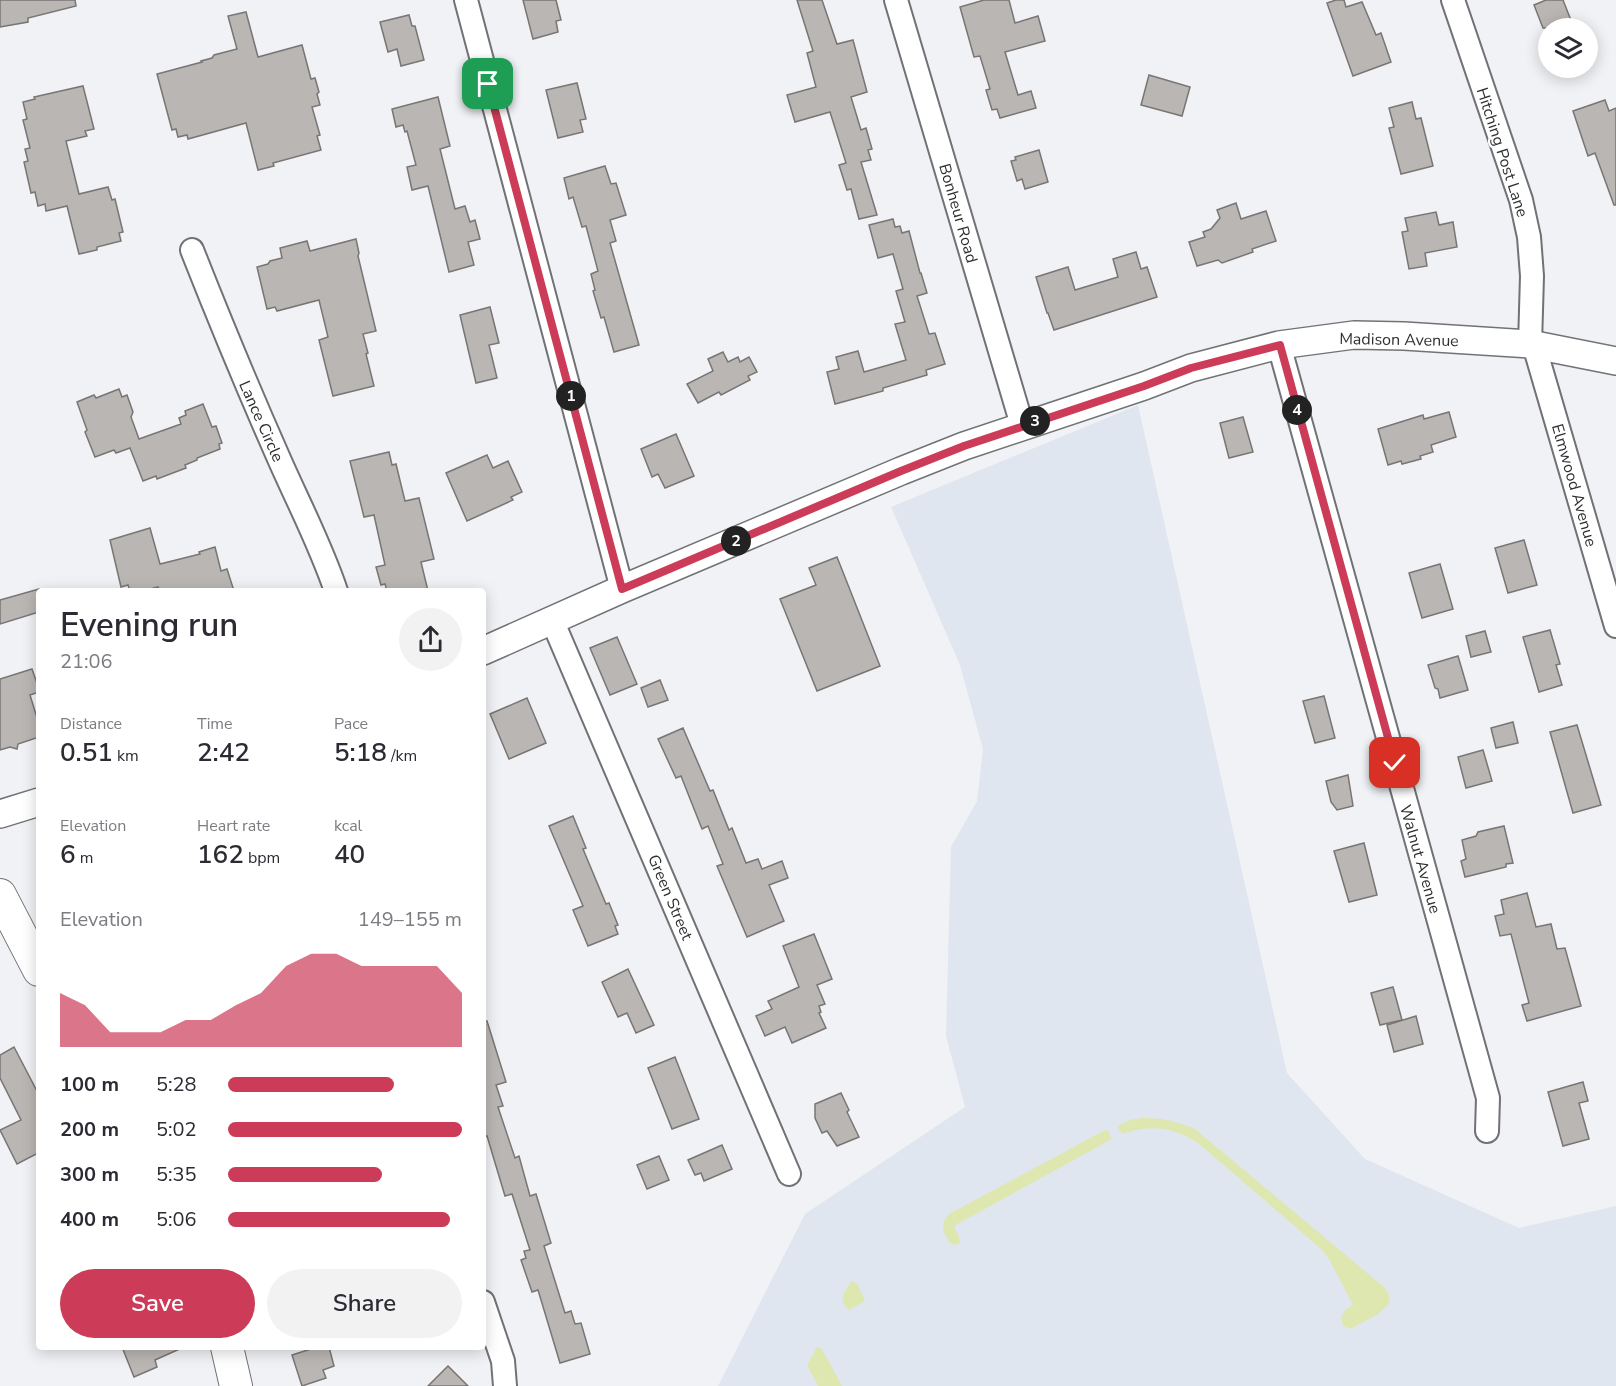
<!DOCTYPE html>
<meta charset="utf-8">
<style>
:root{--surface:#fff;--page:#f2f2f3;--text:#2b2b33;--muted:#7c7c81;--accent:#cc3c58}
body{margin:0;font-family:"Nunito Sans",sans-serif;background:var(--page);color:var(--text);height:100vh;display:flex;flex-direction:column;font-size:22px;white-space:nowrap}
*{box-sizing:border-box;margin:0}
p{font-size:20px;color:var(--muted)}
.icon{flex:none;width:33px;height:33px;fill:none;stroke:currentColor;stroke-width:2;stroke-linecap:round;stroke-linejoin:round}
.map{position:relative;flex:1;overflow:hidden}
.side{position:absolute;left:36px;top:588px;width:450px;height:762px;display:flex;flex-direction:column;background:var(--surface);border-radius:6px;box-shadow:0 3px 15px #0003}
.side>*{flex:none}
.buttons{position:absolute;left:1538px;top:18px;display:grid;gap:12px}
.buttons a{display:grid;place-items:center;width:60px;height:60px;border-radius:50%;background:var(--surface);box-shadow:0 3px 15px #0003;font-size:30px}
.pin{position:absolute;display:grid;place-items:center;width:51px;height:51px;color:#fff;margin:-26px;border-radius:12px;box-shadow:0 3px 9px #0006}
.km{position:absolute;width:30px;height:30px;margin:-15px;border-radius:50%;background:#222;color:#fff;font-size:16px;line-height:30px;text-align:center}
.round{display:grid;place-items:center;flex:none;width:63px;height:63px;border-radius:32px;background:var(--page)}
.headline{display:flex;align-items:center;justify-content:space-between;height:102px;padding:0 24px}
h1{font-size:33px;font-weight:600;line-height:45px}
.figures{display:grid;grid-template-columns:repeat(3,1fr);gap:9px;height:102px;padding:6px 24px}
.figures div{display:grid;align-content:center}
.figures b{font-size:26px;font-weight:600}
.figures small{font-size:16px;font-weight:400}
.figures p{font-size:16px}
.chart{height:168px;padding:12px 24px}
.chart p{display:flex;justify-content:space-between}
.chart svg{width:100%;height:108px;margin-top:6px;fill:var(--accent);opacity:.7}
.button{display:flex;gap:12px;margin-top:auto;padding:12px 24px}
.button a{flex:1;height:69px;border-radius:36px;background:var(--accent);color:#fff;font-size:24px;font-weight:600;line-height:69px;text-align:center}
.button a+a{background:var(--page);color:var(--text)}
ul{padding:0 24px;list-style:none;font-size:20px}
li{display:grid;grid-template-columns:96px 72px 1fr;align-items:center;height:45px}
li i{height:15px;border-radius:8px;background:var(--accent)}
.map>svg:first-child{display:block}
.built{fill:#e0e6f0}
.green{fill:#dee7b0}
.building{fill:#bab6b4;stroke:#797574;stroke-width:1.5}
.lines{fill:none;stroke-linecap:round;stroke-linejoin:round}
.minor-casing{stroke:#717275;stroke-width:26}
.tertiary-casing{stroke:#717275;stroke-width:30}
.secondary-casing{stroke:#717275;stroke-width:34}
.minor{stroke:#fff;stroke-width:22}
.tertiary{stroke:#fff;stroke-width:27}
.secondary{stroke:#fff;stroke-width:32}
.route-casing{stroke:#fff;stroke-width:12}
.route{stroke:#cc3c58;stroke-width:8}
.labels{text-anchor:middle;stroke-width:4.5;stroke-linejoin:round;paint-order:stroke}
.street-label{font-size:16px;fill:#2e2f30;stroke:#fff}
</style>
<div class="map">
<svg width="1616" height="1386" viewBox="0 0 1616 1386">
<rect width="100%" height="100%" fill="#f0f2f5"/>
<path class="built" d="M 1138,405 L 1287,1073 L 1365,1159 L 1519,1228 L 1616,1206 L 1616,1386 L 718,1386 L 805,1214 L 965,1107 L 946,1036 L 951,847 L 977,801 L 983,749 L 960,665 L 891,507 Z"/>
<g class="green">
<path d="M 1142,1118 C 1161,1118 1178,1121 1195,1129 L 1384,1287 C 1389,1292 1391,1298 1388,1305 L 1377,1315 L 1350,1329 L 1343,1326 L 1341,1317 L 1345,1310 L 1353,1305 L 1329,1259 L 1321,1249 L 1198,1143 C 1172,1127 1151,1124 1122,1134 L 1117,1126 L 1130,1120 Z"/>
<path d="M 1107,1129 L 1112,1139 L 954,1226 L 959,1237 L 960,1243 L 955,1245 L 950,1243 C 943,1233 939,1224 949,1214 Z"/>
<path d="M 852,1281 L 857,1283 L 865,1301 L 849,1310 C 837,1301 844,1291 852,1281 Z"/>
<path d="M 817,1347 L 822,1349 L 842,1386 L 818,1386 L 808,1367 L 808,1364 Z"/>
</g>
<g class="building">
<path d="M 0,0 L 75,0 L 76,6 L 28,18 L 28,22 L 0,27 Z"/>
<path d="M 523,0 L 556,0 L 561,20 L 556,21 L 558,32 L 533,39 Z"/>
<path d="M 797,0 L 822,0 L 837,44 L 853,40 L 867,92 L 851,97 L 861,130 L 866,128 L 872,149 L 868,150 L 871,160 L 861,162 L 877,215 L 859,219 L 851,189 L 847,190 L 839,165 L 846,163 L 830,112 L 795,122 L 787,95 L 816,87 L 807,53 L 813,51 Z"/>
<path d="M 984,0 L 1009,0 L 1015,23 L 1038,16 L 1045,41 L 1005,52 L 1018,95 L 1031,91 L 1036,108 L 1000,118 L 997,109 L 992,110 L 986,90 L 990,89 L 980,56 L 974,57 L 960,7 Z"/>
<path d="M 1336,0 L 1344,0 L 1346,7 L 1362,2 L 1376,35 L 1381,33 L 1391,62 L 1353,76 L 1327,3 Z"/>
<path d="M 1546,0 L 1563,0 L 1574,28 L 1543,28 L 1534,5 Z"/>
<path d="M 246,12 L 258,57 L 302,45 L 311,79 L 315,78 L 319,92 L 317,94 L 320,105 L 312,107 L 320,135 L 317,136 L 321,150 L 273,163 L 274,166 L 258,170 L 246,123 L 188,139 L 187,135 L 178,137 L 176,129 L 172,130 L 157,74 L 202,62 L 201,61 L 212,58 L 214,55 L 237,49 L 228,16 Z"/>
<path d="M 409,15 L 412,26 L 415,26 L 424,60 L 401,66 L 397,49 L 388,52 L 380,22 Z"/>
<path d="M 1149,75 L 1190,87 L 1182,116 L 1141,105 Z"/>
<path d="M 577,83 L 586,119 L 580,120 L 583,132 L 558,138 L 546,90 Z"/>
<path d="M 83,86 L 94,129 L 85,131 L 87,136 L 66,141 L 79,194 L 108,187 L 112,200 L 115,199 L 123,232 L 119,233 L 121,241 L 97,247 L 97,250 L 79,254 L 67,206 L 46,211 L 45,204 L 38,206 L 35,192 L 31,193 L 24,162 L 28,161 L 25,149 L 30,148 L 23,120 L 27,119 L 23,102 L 35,99 L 34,97 Z"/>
<path d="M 438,97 L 450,146 L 440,149 L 455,209 L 465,206 L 470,222 L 475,220 L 480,239 L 468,242 L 474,265 L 449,272 L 428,186 L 412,190 L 407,167 L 416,165 L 407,131 L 405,132 L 403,125 L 396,127 L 392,109 Z"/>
<path d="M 1605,100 L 1609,111 L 1616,108 L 1616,205 L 1614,205 L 1595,153 L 1588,156 L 1573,111 Z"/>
<path d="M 1412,102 L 1416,119 L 1421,118 L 1433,166 L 1401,174 L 1389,128 L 1394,127 L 1389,108 Z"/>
<path d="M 1039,150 L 1048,182 L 1025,189 L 1022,179 L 1017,181 L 1011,161 L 1016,160 L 1015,157 Z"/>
<path d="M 605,166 L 611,184 L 616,183 L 626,215 L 610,220 L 616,241 L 610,243 L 639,345 L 614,352 L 604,317 L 601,318 L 593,291 L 595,290 L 591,274 L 598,271 L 586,226 L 582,227 L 573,197 L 569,199 L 564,178 Z"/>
<path d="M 1236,203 L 1241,219 L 1266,211 L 1276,241 L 1252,249 L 1253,252 L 1222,263 L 1218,260 L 1197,266 L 1189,242 L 1205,237 L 1203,232 L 1211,229 L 1220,218 L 1217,210 Z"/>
<path d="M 1436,212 L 1439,225 L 1453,222 L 1457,247 L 1425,253 L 1427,266 L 1409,269 L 1402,232 L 1408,231 L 1405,218 Z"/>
<path d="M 893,219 L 895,227 L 900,226 L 902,233 L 909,231 L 920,273 L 921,273 L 927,293 L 917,296 L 929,334 L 935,333 L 945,364 L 926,370 L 927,375 L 883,388 L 883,391 L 835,404 L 827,372 L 839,369 L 836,357 L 858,351 L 864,372 L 906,360 L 895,324 L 905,322 L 896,291 L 903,289 L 893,254 L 878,258 L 869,225 Z"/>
<path d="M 356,239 L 359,253 L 358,256 L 376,331 L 363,334 L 368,353 L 366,354 L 374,386 L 333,396 L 319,340 L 328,337 L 319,300 L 277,311 L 275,307 L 267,309 L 257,267 L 268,264 L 270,261 L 282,258 L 280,248 L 307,241 L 310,251 Z"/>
<path d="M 1136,252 L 1141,269 L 1147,267 L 1157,297 L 1054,330 L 1048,313 L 1047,313 L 1036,277 L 1068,267 L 1075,290 L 1118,277 L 1113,259 Z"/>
<path d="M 490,307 L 499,343 L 489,345 L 497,378 L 476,383 L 460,315 Z"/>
<path d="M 723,352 L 728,362 L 738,357 L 740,362 L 749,357 L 757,372 L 748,376 L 750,380 L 721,395 L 719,392 L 698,403 L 687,384 L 713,371 L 708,359 Z"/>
<path d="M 119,389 L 122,397 L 127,395 L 133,412 L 131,417 L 139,439 L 181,424 L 179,418 L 186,415 L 185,411 L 203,404 L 212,427 L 216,426 L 222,443 L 219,444 L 220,449 L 197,458 L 197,460 L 185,465 L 186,468 L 157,479 L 156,476 L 143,481 L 130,448 L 116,453 L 114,450 L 95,457 L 85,432 L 87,430 L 77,402 L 94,395 L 96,398 Z"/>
<path d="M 1449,412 L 1456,437 L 1431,445 L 1433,452 L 1420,456 L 1421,459 L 1402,464 L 1401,461 L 1388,465 L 1378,429 L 1423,415 L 1424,419 Z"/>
<path d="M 1243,417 L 1253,452 L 1229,458 L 1220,423 Z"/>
<path d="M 676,434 L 694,476 L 665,488 L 658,474 L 652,477 L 641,449 Z"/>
<path d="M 389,452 L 392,465 L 396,464 L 405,501 L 419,498 L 434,559 L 421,562 L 428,591 L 387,591 L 385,584 L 381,585 L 376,567 L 385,565 L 374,515 L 364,517 L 350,461 Z"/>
<path d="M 487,455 L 493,468 L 508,461 L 522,492 L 511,497 L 513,500 L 467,521 L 446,473 Z"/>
<path d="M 150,528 L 160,564 L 200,554 L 199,552 L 215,547 L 221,571 L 227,569 L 234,591 L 160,591 L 158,587 L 143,591 L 130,591 L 128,585 L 121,587 L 110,540 Z"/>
<path d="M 1524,540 L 1537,585 L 1508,593 L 1495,548 Z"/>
<path d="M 837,557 L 880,666 L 817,691 L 780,599 L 816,585 L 809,568 Z"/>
<path d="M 1440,564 L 1453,609 L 1422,618 L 1409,573 Z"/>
<path d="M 39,589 L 39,612 L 0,624 L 0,600 Z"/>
<path d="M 1550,630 L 1560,664 L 1556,665 L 1562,685 L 1539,692 L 1523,637 Z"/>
<path d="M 1485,631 L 1491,652 L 1471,657 L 1466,636 Z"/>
<path d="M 617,637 L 637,684 L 610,695 L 590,648 Z"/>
<path d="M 1458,656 L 1468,690 L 1440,698 L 1438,689 L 1435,688 L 1428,665 Z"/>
<path d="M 32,669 L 39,689 L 39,692 L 30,695 L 39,724 L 39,737 L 18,744 L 17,749 L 10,747 L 0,750 L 0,679 Z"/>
<path d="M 660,680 L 668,700 L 648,707 L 641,688 Z"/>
<path d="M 1324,696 L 1335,738 L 1315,743 L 1303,701 Z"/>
<path d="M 527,698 L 546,743 L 509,759 L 490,714 Z"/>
<path d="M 1513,722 L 1518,743 L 1496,748 L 1491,728 Z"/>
<path d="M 1577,725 L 1601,805 L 1573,813 L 1550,732 Z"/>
<path d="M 683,728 L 710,791 L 713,790 L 729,830 L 732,828 L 746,863 L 758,859 L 762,869 L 782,861 L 788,878 L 769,885 L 784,921 L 747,937 L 717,866 L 723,864 L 708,826 L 702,829 L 681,776 L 676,778 L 658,739 Z"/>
<path d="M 1483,750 L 1492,781 L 1466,788 L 1458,757 Z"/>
<path d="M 1348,775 L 1353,806 L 1337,810 L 1331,802 L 1326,781 Z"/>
<path d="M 573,816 L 586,848 L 583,849 L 606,904 L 609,903 L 618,925 L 615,926 L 618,934 L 588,946 L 573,910 L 583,906 L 549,826 Z"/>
<path d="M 1504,826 L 1513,863 L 1506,864 L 1506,867 L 1465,877 L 1461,861 L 1466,859 L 1462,840 L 1476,836 L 1478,832 Z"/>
<path d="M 1364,843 L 1377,895 L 1349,902 L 1334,851 Z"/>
<path d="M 1527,893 L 1536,927 L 1551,924 L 1557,949 L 1565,948 L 1581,1006 L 1527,1021 L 1522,1005 L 1529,1003 L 1511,934 L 1500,936 L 1495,916 L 1504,914 L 1501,900 Z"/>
<path d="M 814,934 L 832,979 L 817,985 L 825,1004 L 819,1006 L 821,1012 L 819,1013 L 826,1028 L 792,1043 L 785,1027 L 765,1036 L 756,1016 L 772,1009 L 768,1001 L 799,987 L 783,946 Z"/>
<path d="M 628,969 L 654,1025 L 636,1033 L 627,1013 L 618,1017 L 602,982 Z"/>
<path d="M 1393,987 L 1402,1020 L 1380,1025 L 1371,993 Z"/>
<path d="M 1416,1016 L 1423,1044 L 1394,1052 L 1387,1025 Z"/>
<path d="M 483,1021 L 487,1021 L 506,1082 L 496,1085 L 503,1106 L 498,1107 L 515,1158 L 519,1156 L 530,1196 L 536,1194 L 551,1243 L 544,1246 L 565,1313 L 571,1311 L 575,1324 L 581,1323 L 590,1354 L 560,1363 L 538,1290 L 532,1292 L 521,1260 L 526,1258 L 524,1251 L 530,1250 L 512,1194 L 505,1196 L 487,1136 L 483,1137 Z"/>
<path d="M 14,1047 L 39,1095 L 39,1155 L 38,1153 L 17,1164 L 0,1130 L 21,1120 L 0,1078 L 0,1055 Z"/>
<path d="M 675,1057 L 699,1119 L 672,1129 L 648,1068 Z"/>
<path d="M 1583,1082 L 1588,1101 L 1579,1103 L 1589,1139 L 1563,1146 L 1548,1092 Z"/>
<path d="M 841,1093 L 849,1110 L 847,1112 L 859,1137 L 837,1146 L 827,1131 L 822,1133 L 815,1118 L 815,1104 Z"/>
<path d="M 722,1145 L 732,1169 L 704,1181 L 701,1173 L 695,1175 L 688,1160 Z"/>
<path d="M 659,1156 L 669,1180 L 647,1189 L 637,1165 Z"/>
<path d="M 122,1347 L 184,1347 L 155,1360 L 157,1367 L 134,1377 Z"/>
<path d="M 317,1347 L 329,1347 L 334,1366 L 323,1370 L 326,1378 L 302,1386 L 292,1355 Z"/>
<path d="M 448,1366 L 468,1386 L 428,1386 Z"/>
</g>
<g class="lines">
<g class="minor-casing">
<g id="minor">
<path d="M 466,0 L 622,589"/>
<path d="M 896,0 L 1022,425"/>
<path d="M 1453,0 L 1521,200 L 1529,237 L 1532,276 L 1530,344"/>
<path d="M 192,250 C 220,321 249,391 280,461 C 299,504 321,546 336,591"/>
<path d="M 1279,345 L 1488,1098 L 1487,1131"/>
<path d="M 1534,345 L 1616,626"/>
<path d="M 552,620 L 789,1174"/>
<path d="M 483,1302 L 503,1361 L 505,1386"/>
</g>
</g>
<g class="tertiary-casing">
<g id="tertiary">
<path d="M 483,651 L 622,589 L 901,471 L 964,446 L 1144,386 L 1191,368 L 1279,345 L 1354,335 L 1404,336 L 1530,344 L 1616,361"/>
<path d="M 0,814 L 39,802"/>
</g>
</g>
<g class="secondary-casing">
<g id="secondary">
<path d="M 0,895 L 39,970"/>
<path d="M 227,1347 L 236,1386"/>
</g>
</g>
<use href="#minor" class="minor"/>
<use href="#tertiary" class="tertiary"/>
<use href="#secondary" class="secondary"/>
</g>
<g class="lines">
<g class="route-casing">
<path id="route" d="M 488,84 L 622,589 L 901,471 L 964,446 L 1144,386 L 1191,368 L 1280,345 L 1395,763"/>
</g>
<use href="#route" class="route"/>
</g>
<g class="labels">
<g class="street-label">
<text transform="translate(1503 152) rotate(72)" y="6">Hitching Post Lane</text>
<text transform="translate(959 213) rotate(74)" y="6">Bonheur Road</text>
<text transform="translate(1399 339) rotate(1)" y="6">Madison Avenue</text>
<text transform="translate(262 421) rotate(66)" y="6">Lance Circle</text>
<text transform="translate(1575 485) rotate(74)" y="6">Elmwood Avenue</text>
<text transform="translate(1421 859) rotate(74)" y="6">Walnut Avenue</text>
<text transform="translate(671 897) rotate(67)" y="6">Green Street</text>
</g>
</g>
</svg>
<div class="buttons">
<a><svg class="icon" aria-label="layers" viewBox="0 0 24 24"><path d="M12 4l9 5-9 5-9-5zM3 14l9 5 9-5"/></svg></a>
</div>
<div class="pin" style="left:488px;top:84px;background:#1e9e55"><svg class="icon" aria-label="arrive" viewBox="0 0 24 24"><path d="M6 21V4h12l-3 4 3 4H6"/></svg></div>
<div class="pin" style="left:1395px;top:763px;background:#d93025"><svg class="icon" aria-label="check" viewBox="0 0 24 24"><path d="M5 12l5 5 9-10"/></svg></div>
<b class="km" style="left:571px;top:396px">1</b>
<b class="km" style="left:736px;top:541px">2</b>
<b class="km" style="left:1035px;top:421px">3</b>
<b class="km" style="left:1297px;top:410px">4</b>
<section class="side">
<div class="headline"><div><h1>Evening run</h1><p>21:06</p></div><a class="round"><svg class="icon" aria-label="share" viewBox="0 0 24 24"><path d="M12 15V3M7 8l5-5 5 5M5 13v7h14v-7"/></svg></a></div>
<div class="figures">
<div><p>Distance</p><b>0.51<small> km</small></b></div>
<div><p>Time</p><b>2:42</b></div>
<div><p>Pace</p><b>5:18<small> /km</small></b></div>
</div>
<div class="figures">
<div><p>Elevation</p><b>6<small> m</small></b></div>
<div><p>Heart rate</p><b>162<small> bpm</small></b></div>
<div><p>kcal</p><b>40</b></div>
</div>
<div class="chart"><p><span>Elevation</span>149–155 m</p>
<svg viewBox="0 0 160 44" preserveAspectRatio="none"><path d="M0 44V22L10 27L20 38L30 38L40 38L50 33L60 33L70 27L80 22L90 11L100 6L110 6L120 11L130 11L140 11L150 11L160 22V44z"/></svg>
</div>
<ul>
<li><b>100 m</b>5:28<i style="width:71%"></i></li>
<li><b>200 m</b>5:02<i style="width:100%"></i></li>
<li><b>300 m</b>5:35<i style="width:66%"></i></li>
<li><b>400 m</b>5:06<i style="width:95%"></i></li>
</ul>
<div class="button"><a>Save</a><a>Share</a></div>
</section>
</div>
